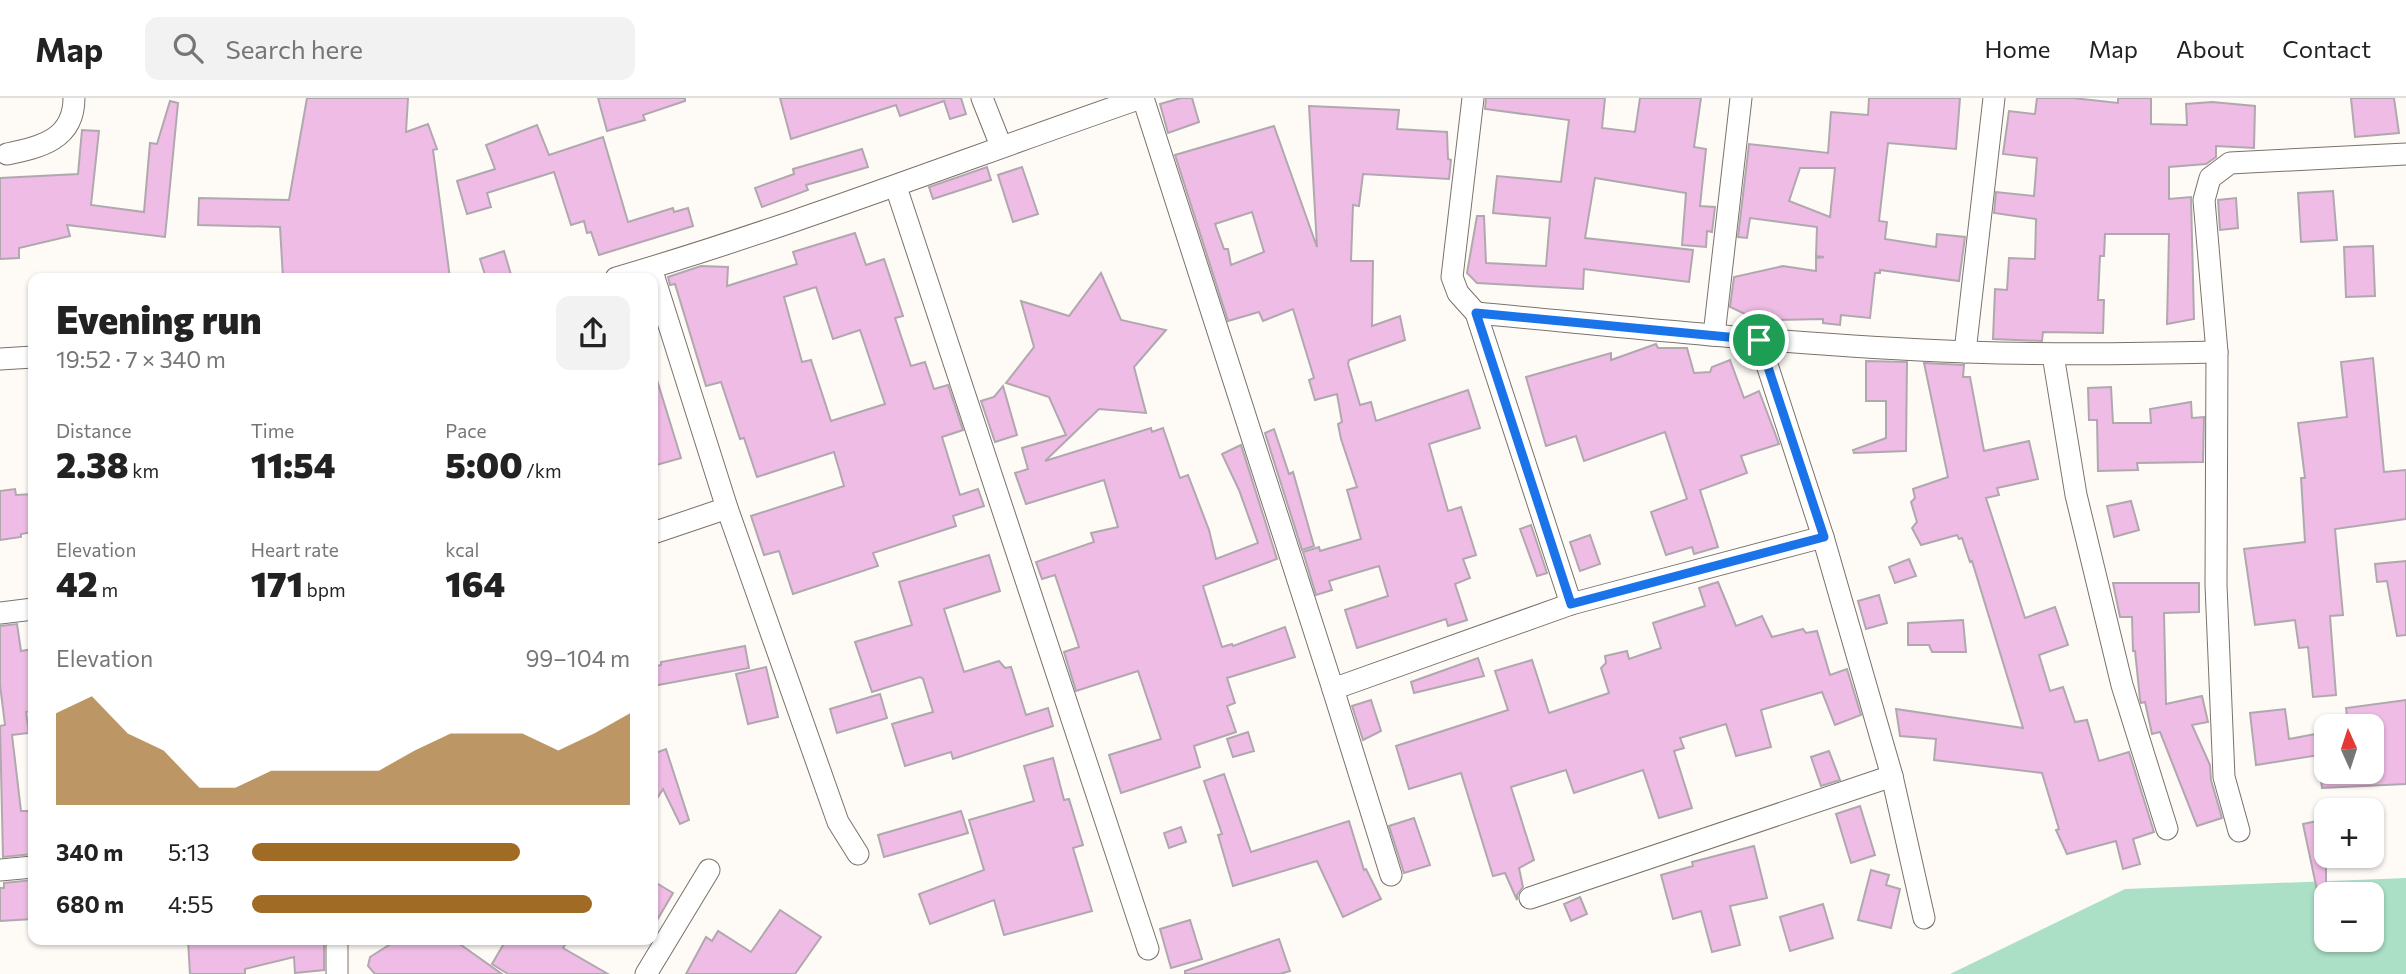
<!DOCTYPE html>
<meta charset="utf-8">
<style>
:root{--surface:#fff;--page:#f2f2f2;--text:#222;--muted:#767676;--line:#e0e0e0;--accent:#a06b24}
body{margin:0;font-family:Commissioner,sans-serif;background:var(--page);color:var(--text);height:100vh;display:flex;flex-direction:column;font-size:26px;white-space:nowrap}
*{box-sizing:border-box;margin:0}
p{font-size:23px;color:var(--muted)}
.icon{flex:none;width:38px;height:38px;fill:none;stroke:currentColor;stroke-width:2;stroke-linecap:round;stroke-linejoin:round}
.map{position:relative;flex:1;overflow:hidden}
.details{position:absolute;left:28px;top:175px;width:630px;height:672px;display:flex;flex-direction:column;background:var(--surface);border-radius:14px;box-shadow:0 2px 5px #0004}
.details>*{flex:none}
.needle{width:46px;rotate:357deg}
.controls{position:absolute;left:2314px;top:616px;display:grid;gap:14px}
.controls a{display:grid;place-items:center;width:70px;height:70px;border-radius:14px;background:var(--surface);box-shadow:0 2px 5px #0004;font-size:35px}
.pin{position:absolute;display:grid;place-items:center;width:60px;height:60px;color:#fff;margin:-30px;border:4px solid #fff;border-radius:50%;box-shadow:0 2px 7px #0007}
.round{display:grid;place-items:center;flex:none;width:74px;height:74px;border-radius:14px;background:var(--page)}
.headline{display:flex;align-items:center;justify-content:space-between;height:119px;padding:0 28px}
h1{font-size:38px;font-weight:800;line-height:52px}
.stats{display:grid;grid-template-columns:repeat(3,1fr);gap:10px;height:119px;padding:7px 28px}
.stats div{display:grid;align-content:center}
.stats b{font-size:35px;font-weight:800}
.stats small{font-size:19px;font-weight:400}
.stats p{font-size:19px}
.chart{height:196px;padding:14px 28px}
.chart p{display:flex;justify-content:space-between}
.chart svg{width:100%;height:126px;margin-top:7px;fill:var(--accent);opacity:.7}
ul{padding:0 28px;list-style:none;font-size:23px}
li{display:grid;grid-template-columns:112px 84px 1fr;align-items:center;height:52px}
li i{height:18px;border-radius:9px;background:var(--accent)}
header{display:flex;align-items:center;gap:42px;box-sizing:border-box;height:98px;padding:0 35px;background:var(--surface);border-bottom:2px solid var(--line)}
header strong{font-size:33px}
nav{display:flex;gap:38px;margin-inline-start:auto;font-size:24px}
.search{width:490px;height:63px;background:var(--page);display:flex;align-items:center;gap:18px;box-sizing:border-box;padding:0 24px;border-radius:14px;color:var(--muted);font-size:26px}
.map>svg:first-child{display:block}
.green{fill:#abe0c7;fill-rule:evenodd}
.building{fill:#eebce4;stroke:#b1a8af;stroke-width:2;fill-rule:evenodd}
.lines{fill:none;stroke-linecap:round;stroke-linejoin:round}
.minor-casing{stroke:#7a726a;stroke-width:23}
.minor{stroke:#fff;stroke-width:21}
.route-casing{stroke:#fff;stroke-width:14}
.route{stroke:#1a73e8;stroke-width:9}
</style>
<header>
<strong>Map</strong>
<div class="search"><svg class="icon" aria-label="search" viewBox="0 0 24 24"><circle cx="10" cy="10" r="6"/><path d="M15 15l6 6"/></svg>Search here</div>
<nav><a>Home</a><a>Map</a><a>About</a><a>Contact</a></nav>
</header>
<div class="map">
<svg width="2406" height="876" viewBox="0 0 2406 876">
<rect width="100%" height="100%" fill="#fefbf7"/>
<path class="green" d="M 2406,780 L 2406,876 L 1950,876 L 2125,791 ZM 2326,796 L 2371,796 L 2371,842 L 2326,842 Z"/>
<g class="building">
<path d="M 307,0 L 408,0 L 406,34 L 428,26 L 437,51 L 433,52 L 450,180 L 283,180 L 280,129 L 198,127 L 199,100 L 289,102 Z"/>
<path d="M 598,0 L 685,0 L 685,3 L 643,17 L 645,22 L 607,33 Z"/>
<path d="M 780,0 L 961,0 L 966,16 L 950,21 L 944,3 L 900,18 L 896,7 L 791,41 Z"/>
<path d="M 1181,0 L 1192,0 L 1199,24 L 1168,35 L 1160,6 Z"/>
<path d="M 1486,0 L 1605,0 L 1602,30 L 1635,34 L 1640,0 L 1701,0 L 1694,49 L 1706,51 L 1700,108 L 1715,109 L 1712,134 L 1707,133 L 1706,149 L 1682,147 L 1686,95 L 1595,80 L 1585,140 L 1693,152 L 1689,184 L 1584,171 L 1583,191 L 1477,185 L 1467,175 L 1477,118 L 1484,118 L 1486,165 L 1546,168 L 1550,120 L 1493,115 L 1497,78 L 1561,84 L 1569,22 L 1485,11 Z"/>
<path d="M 1869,0 L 1960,0 L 1956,51 L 1888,45 L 1879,123 L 1887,124 L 1885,141 L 1936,149 L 1937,136 L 1965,139 L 1959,183 L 1880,172 L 1880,175 L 1875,175 L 1870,220 L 1841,217 L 1840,227 L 1823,225 L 1823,221 L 1772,222 L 1745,216 L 1730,209 L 1734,179 L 1783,168 L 1816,173 L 1816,160 L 1824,159 L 1816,158 L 1817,129 L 1750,120 L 1747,140 L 1738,139 L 1749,46 L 1828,55 L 1831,14 L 1868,17 ZM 1800,70 L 1835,70 L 1830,119 L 1789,103 Z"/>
<path d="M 2037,0 L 2073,0 L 2118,5 L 2118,0 L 2151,0 L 2151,26 L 2187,27 L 2186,6 L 2212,4 L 2255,8 L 2254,50 L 2216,48 L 2216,59 L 2206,66 L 2169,69 L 2169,101 L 2191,99 L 2194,221 L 2167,226 L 2169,136 L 2105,136 L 2104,158 L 2100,158 L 2098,202 L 2104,202 L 2103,235 L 2043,234 L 2042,243 L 1993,241 L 1995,191 L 2007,192 L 2009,160 L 2035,161 L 2036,121 L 1994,115 L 1996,94 L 2034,98 L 2037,60 L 2003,56 L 2009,13 L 2035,16 Z"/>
<path d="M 2351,0 L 2394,0 L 2399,35 L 2355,39 Z"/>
<path d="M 170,3 L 178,5 L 165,139 L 67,127 L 70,138 L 19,150 L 19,160 L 0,161 L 0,80 L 78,76 L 82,32 L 99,33 L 91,107 L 144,114 L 150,45 L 157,46 Z"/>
<path d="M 1309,8 L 1399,12 L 1397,31 L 1447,34 L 1448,61 L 1451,62 L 1449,81 L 1363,76 L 1359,108 L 1353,107 L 1351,163 L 1373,163 L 1372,228 L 1400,218 L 1405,242 L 1349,262 L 1348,266 L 1360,307 L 1371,304 L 1376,323 L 1468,292 L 1480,330 L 1429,346 L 1448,413 L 1461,409 L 1476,457 L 1463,461 L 1470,480 L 1455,486 L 1467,522 L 1448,528 L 1446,521 L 1357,550 L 1345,512 L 1388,498 L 1379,468 L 1329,483 L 1332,492 L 1316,497 L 1303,454 L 1319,449 L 1320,453 L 1361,441 L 1347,392 L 1357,389 L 1341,341 L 1338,326 L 1342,324 L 1337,296 L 1315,302 L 1309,282 L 1314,280 L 1293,211 L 1263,223 L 1259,214 L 1228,223 L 1175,57 L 1274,28 L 1317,149 ZM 1252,114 L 1264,154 L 1231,167 L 1228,151 L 1224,151 L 1215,126 Z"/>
<path d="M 537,27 L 549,57 L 603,39 L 628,124 L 673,110 L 674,114 L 688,110 L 693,128 L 599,157 L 591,134 L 587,135 L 584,123 L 571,127 L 554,74 L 487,95 L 491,109 L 467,116 L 457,83 L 495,71 L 486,47 Z"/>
<path d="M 862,51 L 868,69 L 806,87 L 808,92 L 762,109 L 755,90 L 794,76 L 793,71 Z"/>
<path d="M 987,69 L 991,82 L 933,101 L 929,89 Z"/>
<path d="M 1022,69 L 1038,116 L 1013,124 L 998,77 Z"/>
<path d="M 2333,93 L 2337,142 L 2301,144 L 2298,95 Z"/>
<path d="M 2236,100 L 2238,130 L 2220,132 L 2218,102 Z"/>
<path d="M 855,135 L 866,167 L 884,161 L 903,218 L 895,220 L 911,268 L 925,264 L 934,291 L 948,287 L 963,332 L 942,339 L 960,397 L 978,391 L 984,408 L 953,418 L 956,428 L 873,455 L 878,468 L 793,496 L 779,453 L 764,457 L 751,418 L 844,388 L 834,354 L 757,379 L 744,340 L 740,341 L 721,284 L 706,288 L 675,186 L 670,187 L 668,179 L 701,168 L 728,169 L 727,188 L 797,166 L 793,154 ZM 816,189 L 833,241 L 860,232 L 885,306 L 831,323 L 811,262 L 802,264 L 784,199 Z"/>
<path d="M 2373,148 L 2375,198 L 2346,199 L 2344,149 Z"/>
<path d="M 504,153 L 512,180 L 486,180 L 480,161 Z"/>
<path d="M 1101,175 L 1121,222 L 1166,232 L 1134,269 L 1146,315 L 1099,311 L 1045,363 L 1151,330 L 1152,334 L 1163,330 L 1180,380 L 1188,377 L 1209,432 L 1216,461 L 1258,445 L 1239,392 L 1222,356 L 1241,347 L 1277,461 L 1203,488 L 1222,549 L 1232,546 L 1233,548 L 1285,529 L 1295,559 L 1227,580 L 1235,605 L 1227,608 L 1236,634 L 1194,648 L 1200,669 L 1121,695 L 1109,657 L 1161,641 L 1138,573 L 1076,593 L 1064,554 L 1079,549 L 1055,477 L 1042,481 L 1036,464 L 1094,444 L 1091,435 L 1118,429 L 1104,382 L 1026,406 L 1015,375 L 1028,371 L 1022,350 L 1066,337 L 1049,299 L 1006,285 L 1034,249 L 1021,203 L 1069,218 Z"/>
<path d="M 1656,246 L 1658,250 L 1687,250 L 1694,275 L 1710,274 L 1712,269 L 1730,262 L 1744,300 L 1759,293 L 1779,346 L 1741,358 L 1747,375 L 1700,392 L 1718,449 L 1694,456 L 1692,449 L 1666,457 L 1651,414 L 1687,401 L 1665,334 L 1584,363 L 1576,338 L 1546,348 L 1526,279 L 1611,255 L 1611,262 Z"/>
<path d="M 2373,260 L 2384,374 L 2406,372 L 2406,421 L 2335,431 L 2343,517 L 2330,518 L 2336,597 L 2313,599 L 2308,549 L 2299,550 L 2295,522 L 2255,527 L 2244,451 L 2305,444 L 2301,380 L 2305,380 L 2298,325 L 2347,319 L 2341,264 Z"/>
<path d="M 1866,263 L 1907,264 L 1906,353 L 1854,355 L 1853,352 L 1886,340 L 1886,303 L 1866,303 Z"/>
<path d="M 1924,265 L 1964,267 L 1963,279 L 1970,279 L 1984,353 L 2029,343 L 2038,381 L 1997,390 L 1999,397 L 1986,400 L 2025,520 L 2055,509 L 2068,547 L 2039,557 L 2050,593 L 2063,589 L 2075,624 L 2087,622 L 2099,663 L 2129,654 L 2154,734 L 2133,741 L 2140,766 L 2123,771 L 2116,743 L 2067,756 L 2056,732 L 2059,731 L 2042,675 L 1934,662 L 1936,641 L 1900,638 L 1896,611 L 2023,630 L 1972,463 L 1970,464 L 1962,440 L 1959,441 L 1957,437 L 1921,447 L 1912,430 L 1917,424 L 1911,404 L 1915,400 L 1913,391 L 1948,379 Z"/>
<path d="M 657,282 L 681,360 L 653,368 L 653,283 Z"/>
<path d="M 1003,288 L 1017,337 L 995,344 L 981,303 L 994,299 Z"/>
<path d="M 2111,289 L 2113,325 L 2151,325 L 2150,311 L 2191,304 L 2192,320 L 2204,319 L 2203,364 L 2137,365 L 2138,372 L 2098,373 L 2097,322 L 2089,322 L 2088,290 Z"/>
<path d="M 1274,331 L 1289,376 L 1293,374 L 1314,448 L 1302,452 L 1265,335 Z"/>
<path d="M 15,391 L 16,397 L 33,396 L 33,434 L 21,436 L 21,439 L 0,442 L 0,393 Z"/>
<path d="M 2131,403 L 2139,432 L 2114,439 L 2107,408 Z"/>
<path d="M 1531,427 L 1547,475 L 1537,478 L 1520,431 Z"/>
<path d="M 1590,437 L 1600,466 L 1580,473 L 1570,444 Z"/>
<path d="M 989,457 L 1000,493 L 944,511 L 964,574 L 999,563 L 1005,570 L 1011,569 L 1026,617 L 1048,610 L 1053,628 L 953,661 L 951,654 L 905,668 L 892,626 L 933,614 L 923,581 L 920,579 L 872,594 L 855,544 L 912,527 L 899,484 Z"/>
<path d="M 1909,461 L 1916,478 L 1895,485 L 1889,469 Z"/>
<path d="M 2406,463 L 2406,537 L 2397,538 L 2387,483 L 2377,484 L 2375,466 Z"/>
<path d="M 1718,484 L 1736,528 L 1762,518 L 1772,539 L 1803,531 L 1806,535 L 1817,533 L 1830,577 L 1847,571 L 1861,617 L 1835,627 L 1822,594 L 1761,612 L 1771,649 L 1736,658 L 1726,626 L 1680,640 L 1684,650 L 1674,653 L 1692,710 L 1659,720 L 1643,672 L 1574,695 L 1566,672 L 1511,689 L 1534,762 L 1519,770 L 1523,789 L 1517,797 L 1517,802 L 1505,775 L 1493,778 L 1461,675 L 1409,691 L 1396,648 L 1508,612 L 1495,573 L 1532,562 L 1549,615 L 1609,595 L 1601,570 L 1606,565 L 1605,558 L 1627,553 L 1629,561 L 1661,550 L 1653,525 L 1705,508 L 1699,490 Z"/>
<path d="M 2113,485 L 2199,485 L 2199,514 L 2164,515 L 2166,606 L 2202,598 L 2208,624 L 2192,627 L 2210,667 L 2211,682 L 2222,720 L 2197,728 L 2160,634 L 2152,636 L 2145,604 L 2141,605 L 2140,601 L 2135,553 L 2133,553 L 2132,519 L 2120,519 Z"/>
<path d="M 1879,497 L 1887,525 L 1866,531 L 1858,503 Z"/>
<path d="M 1963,522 L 1966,554 L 1932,554 L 1929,547 L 1908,547 L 1908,525 Z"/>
<path d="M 17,526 L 21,553 L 33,551 L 33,613 L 26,614 L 29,635 L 12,637 L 21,713 L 33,713 L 33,756 L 3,759 L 0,628 L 5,627 L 0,587 L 0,528 Z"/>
<path d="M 745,548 L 749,570 L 653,588 L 653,569 L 661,567 L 661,564 Z"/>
<path d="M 1478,560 L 1484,578 L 1414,595 L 1411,584 Z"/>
<path d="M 766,569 L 778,619 L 748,626 L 736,576 Z"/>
<path d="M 880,596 L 887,620 L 837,635 L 830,611 Z"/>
<path d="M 1371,602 L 1381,633 L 1363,642 L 1352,608 Z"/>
<path d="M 2406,602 L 2406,686 L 2322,690 L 2320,674 L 2371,674 L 2371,623 L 2348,626 L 2346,610 Z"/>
<path d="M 2285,611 L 2289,641 L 2326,634 L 2326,656 L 2256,667 L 2250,615 Z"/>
<path d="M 1248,634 L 1254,653 L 1233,659 L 1227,641 Z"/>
<path d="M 666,651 L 689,722 L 680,726 L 663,691 L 653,707 L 653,656 Z"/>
<path d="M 1829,653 L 1840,682 L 1821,688 L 1811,659 Z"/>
<path d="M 1053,660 L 1064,702 L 1069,701 L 1083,747 L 1073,750 L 1092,813 L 1004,837 L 994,802 L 930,826 L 919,796 L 984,772 L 969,722 L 1034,703 L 1024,668 Z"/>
<path d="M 1224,676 L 1251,754 L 1349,723 L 1364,772 L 1366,771 L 1381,801 L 1343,819 L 1317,763 L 1233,788 L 1218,737 L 1222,736 L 1204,683 Z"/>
<path d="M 1860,708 L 1875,757 L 1851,765 L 1836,716 Z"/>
<path d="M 961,713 L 968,735 L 884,759 L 878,737 Z"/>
<path d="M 1414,720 L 1430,767 L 1404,775 L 1389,728 Z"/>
<path d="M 2326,721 L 2326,797 L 2318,797 L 2303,726 Z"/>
<path d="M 1181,729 L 1186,744 L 1169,750 L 1164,735 Z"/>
<path d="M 1754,748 L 1767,800 L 1730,808 L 1740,847 L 1712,854 L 1701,813 L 1673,821 L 1661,777 L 1693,768 L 1692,764 Z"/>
<path d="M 1871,772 L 1889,777 L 1886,787 L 1900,791 L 1891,830 L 1858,822 Z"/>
<path d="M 33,782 L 33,821 L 0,823 L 0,790 L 4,790 L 4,785 Z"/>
<path d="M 653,783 L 673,795 L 653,829 Z"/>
<path d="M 1580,799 L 1587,816 L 1571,823 L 1564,806 Z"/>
<path d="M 1823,806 L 1833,840 L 1790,853 L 1780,819 Z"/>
<path d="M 780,812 L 821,839 L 795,876 L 686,876 L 706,839 L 712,843 L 718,833 L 751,854 Z"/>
<path d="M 1190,822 L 1202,861 L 1171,870 L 1160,831 Z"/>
<path d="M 1279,841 L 1290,873 L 1280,876 L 1185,876 L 1185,873 Z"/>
<path d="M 188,842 L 324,842 L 324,872 L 295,875 L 294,859 L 245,871 L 245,876 L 190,876 Z"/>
<path d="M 397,842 L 454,842 L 502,876 L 375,876 L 368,868 L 370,859 Z"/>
<path d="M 506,842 L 568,842 L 563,850 L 608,876 L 508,876 L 492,866 Z"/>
</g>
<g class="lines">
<g class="minor-casing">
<g id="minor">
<path d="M 982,0 L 1001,48"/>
<path d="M 1143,0 L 1333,591 L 1571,506 L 1823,439"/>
<path d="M 1473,0 L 1452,179 L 1458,195 L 1476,215 L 1571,506"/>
<path d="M 7,56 C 40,49 74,42 74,0"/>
<path d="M 896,89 L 1148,851"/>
<path d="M 651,170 L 727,410 L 838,724 L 858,756"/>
<path d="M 616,180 C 794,128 967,60 1141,0"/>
<path d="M 1476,215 C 1639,230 1803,248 1967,254 C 2051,257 2133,256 2217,254"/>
<path d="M 1714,237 L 1741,0"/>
<path d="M 1759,242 L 1823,439 L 1892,678 L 1924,820"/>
<path d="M 1965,254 L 1994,0"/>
<path d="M 2053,257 L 2076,397 L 2122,587 L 2167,731"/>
<path d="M 0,261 L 33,259"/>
<path d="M 653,435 L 727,410"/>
<path d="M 0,515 L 33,511"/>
<path d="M 1333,591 L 1391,777"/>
<path d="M 2239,733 L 2224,679 L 2216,487 L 2217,254 L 2204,102 L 2210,80 L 2230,65 L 2406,56"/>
<path d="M 0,772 L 33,769"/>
<path d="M 1530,800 L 1892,678"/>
<path d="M 337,876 L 337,842"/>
<path d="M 646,876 L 709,772"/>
</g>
</g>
<use href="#minor" class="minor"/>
</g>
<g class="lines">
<g class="route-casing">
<path id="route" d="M 1476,215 L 1759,242 L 1824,439 L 1571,506 Z"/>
</g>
<use href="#route" class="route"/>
</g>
</svg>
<div class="controls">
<a><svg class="needle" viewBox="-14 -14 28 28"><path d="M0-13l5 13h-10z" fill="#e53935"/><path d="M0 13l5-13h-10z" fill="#767676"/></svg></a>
<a>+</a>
<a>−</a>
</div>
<div class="pin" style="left:1759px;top:242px;background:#1e9e55"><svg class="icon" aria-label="arrive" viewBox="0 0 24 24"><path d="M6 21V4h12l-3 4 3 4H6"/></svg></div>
<section class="details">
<div class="headline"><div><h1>Evening run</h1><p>19:52 · 7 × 340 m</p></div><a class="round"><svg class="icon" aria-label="share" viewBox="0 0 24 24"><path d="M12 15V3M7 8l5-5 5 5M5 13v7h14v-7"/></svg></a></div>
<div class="stats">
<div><p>Distance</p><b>2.38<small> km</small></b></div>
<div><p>Time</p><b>11:54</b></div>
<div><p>Pace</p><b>5:00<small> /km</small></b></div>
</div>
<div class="stats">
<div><p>Elevation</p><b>42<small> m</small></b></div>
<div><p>Heart rate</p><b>171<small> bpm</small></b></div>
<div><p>kcal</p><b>164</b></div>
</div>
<div class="chart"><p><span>Elevation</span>99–104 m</p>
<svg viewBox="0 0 160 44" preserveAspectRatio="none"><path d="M0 44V12L10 6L20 19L30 25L40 38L50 38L60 32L70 32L80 32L90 32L100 25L110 19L120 19L130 19L140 25L150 19L160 12V44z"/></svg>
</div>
<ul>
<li><b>340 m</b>5:13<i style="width:71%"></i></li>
<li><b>680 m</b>4:55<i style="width:90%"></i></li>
</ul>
</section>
</div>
